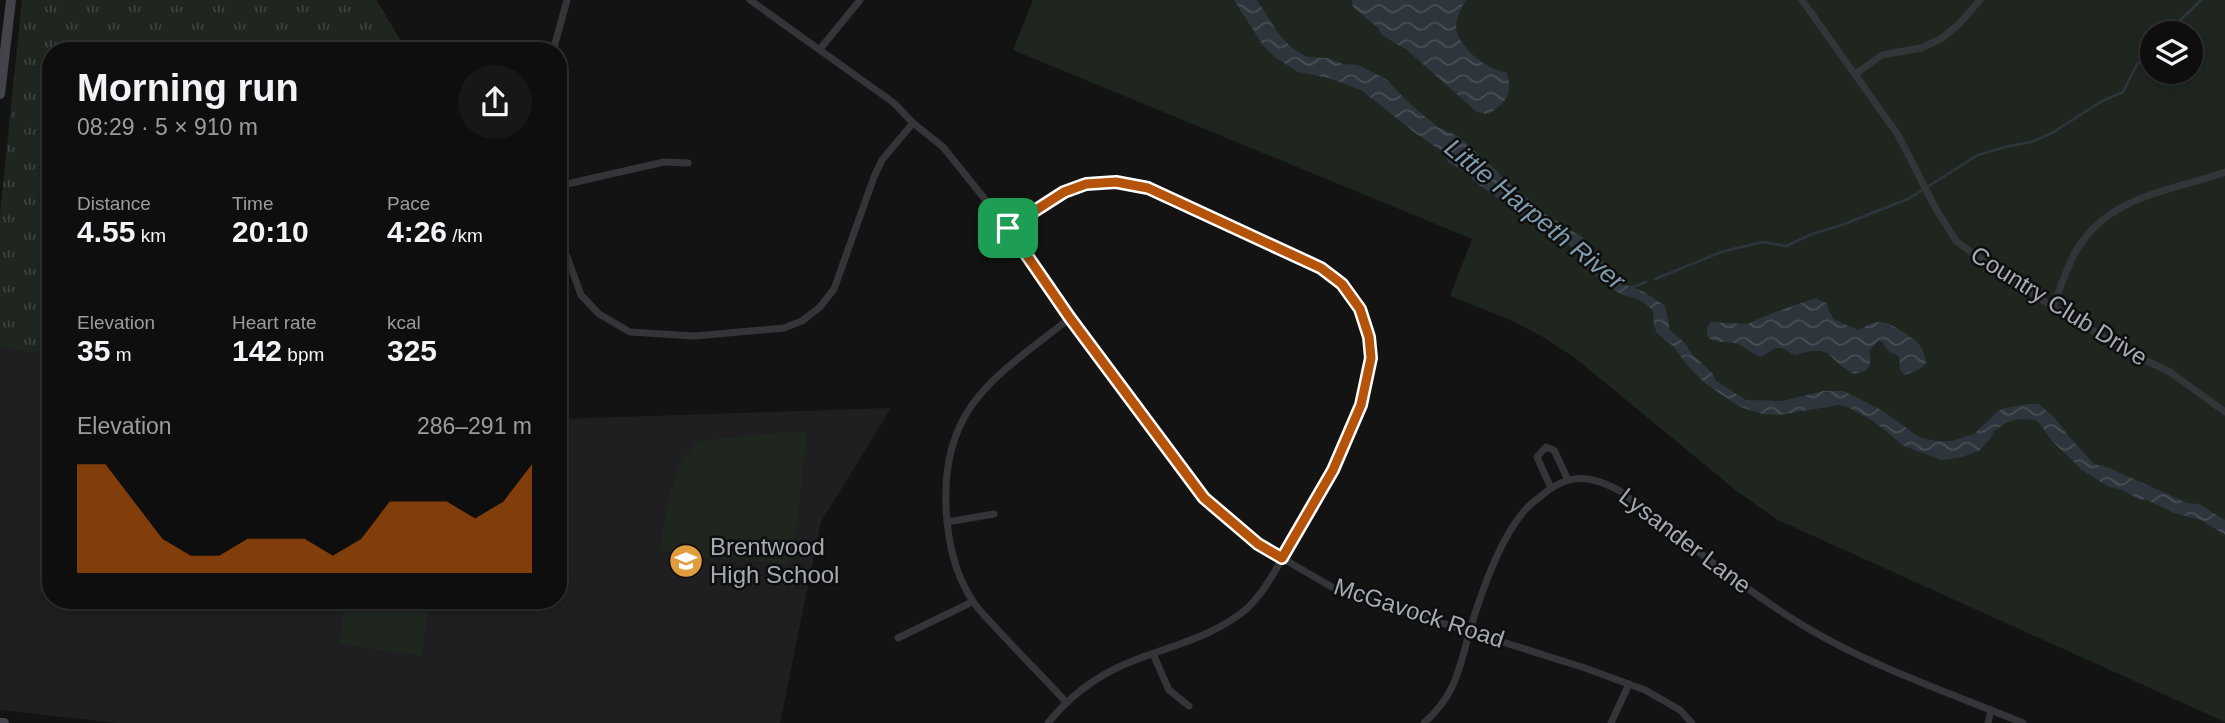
<!DOCTYPE html>
<meta charset="utf-8">
<style>
:root{--surface:#0e0e0f;--page:#171718;--text:#f1f3f6;--muted:#9b9c9e;--line:#2e2e2f;--accent:#b45309}
body{margin:0;font-family:Helvetica,sans-serif;background:var(--page);color:var(--text);height:100vh;display:flex;flex-direction:column;font-size:26px;white-space:nowrap}
*{box-sizing:border-box;margin:0}
p{font-size:23px;color:var(--muted)}
.icon{flex:none;width:38px;height:38px;fill:none;stroke:currentColor;stroke-width:2;stroke-linecap:round;stroke-linejoin:round}
.map{position:relative;flex:1;overflow:hidden}
.side{position:absolute;left:42px;top:42px;width:525px;height:567px;display:flex;flex-direction:column;background:var(--surface);border-radius:28px;box-shadow:0 4px 10px #0003,0 0 0 2px var(--line)}
.side>*{flex:none}
.fabs{position:absolute;left:2140px;top:21px;display:grid;gap:14px}
.fabs a{display:grid;place-items:center;width:63px;height:63px;border-radius:50%;background:var(--surface);box-shadow:0 4px 10px #0003,0 0 0 2px var(--line);font-size:35px}
.pin{position:absolute;display:grid;place-items:center;width:60px;height:60px;color:#fff;margin:-30px;border-radius:14px;box-shadow:0 4px 10px #0006}
.round{display:grid;place-items:center;flex:none;width:74px;height:74px;border-radius:37px;background:var(--page)}
.overview{display:flex;align-items:center;justify-content:space-between;height:119px;padding:0 35px}
h1{font-size:38px;font-weight:800;line-height:52px}
.metrics{display:grid;grid-template-columns:repeat(3,1fr);gap:10px;height:119px;padding:7px 35px}
.metrics div{display:grid;align-content:center}
.metrics b{font-size:30px;font-weight:800}
.metrics small{font-size:19px;font-weight:400}
.metrics p{font-size:19px}
.chart{height:196px;padding:14px 35px}
.chart p{display:flex;justify-content:space-between}
.chart svg{width:100%;height:126px;margin-top:7px;fill:var(--accent);opacity:.7}
.map>svg:first-child{display:block}
.built{fill:#1f1f21}
.green{fill:#1f2620;fill-rule:evenodd}
.park{fill:url(#park-tufts)}
.water{fill:url(#water-waves)}
.lines{fill:none;stroke-linecap:round;stroke-linejoin:round}
.stream{stroke:#2d363c;stroke-width:2.5}
.minor{stroke:#343539;stroke-width:7}
.secondary{stroke:#424449;stroke-width:10}
.route-casing{stroke:#fff;stroke-width:14}
.route{stroke:#b45309;stroke-width:9}
.labels{text-anchor:middle;stroke-width:5;stroke-linejoin:round;paint-order:stroke}
.street-label{font-size:24px;fill:#a5abb3;stroke:#0e0e0f}
.poi-label{font-size:24px;fill:#a5abb3;stroke:#0e0e0f;text-anchor:start}
.water-label{font-size:26px;font-style:italic;fill:#7f9bac;stroke:#0e0e0f}
</style>
<div class="map">
<svg width="2225" height="723" viewBox="0 0 2225 723">
<defs>
<pattern id="park-tufts" width="24" height="20" patternUnits="userSpaceOnUse" patternTransform="scale(1.75)"><rect width="24" height="20" fill="#1f2620"/><path d="M3 7l-1-3M5 7V3M7 7l1-3M15 17l-1-3M17 17v-4M19 17l1-3" fill="none" stroke="#3d433e"/></pattern>
<pattern id="water-waves" width="16" height="10" patternUnits="userSpaceOnUse" patternTransform="scale(1.75)"><rect width="16" height="10" fill="#2d363c"/><path d="M0 5q4-4 8 0t8 0" fill="none" stroke="#485056"/></pattern>
</defs>
<rect width="100%" height="100%" fill="#131314"/>
<path class="built" d="M 0,348 L 51,355 L 51,600 L 558,600 L 558,419 L 891,408 L 821,522 L 780,723 L 116,723 L 0,710 Z"/>
<g class="green">
<path d="M 1033,0 L 2225,0 L 2225,722 L 1778,520 L 1738,492 L 1575,358 L 1543,337 L 1508,319 L 1450,296 L 1472,239 L 1013,50 ZM 2152,33 L 2191,33 L 2191,72 L 2152,72 Z"/>
<path d="M 775,433 L 807,433 L 793,558 L 784,564 L 729,558 L 728,560 L 659,551 C 666,518 670,463 699,441 Z"/>
<path d="M 345,600 L 430,600 L 422,656 L 339,644 Z"/>
</g>
<path class="park" d="M 22,0 L 376,0 L 407,51 L 51,51 L 51,355 L 0,348 L 0,215 Z"/>
<g class="water">
<path d="M 1234,0 L 1257,0 L 1278,33 L 1291,47 L 1307,57 L 1328,58 L 1343,64 L 1358,65 L 1386,79 L 1410,104 L 1439,128 L 1458,136 L 1499,173 L 1503,179 L 1534,203 L 1540,211 L 1582,237 L 1623,284 L 1644,292 L 1665,306 L 1670,330 L 1685,343 L 1692,354 L 1713,374 L 1716,381 L 1746,400 L 1782,401 L 1823,391 L 1844,391 L 1883,411 L 1919,437 L 1935,441 L 1952,441 L 1974,434 L 1997,412 L 2004,408 L 2030,404 L 2039,404 L 2054,417 L 2067,434 L 2094,464 L 2107,467 L 2187,503 L 2199,504 L 2225,520 L 2225,535 L 2201,520 L 2174,513 L 2147,500 L 2139,499 L 2120,489 L 2109,487 L 2082,470 L 2051,440 L 2040,424 L 2035,420 L 2017,419 L 2006,423 L 1994,431 L 1990,439 L 1979,451 L 1962,457 L 1941,460 L 1904,446 L 1873,421 L 1848,407 L 1839,405 L 1779,415 L 1763,414 L 1740,407 L 1706,384 L 1687,365 L 1673,346 L 1657,333 L 1654,326 L 1653,311 L 1646,304 L 1636,298 L 1622,295 L 1608,286 L 1583,264 L 1580,253 L 1538,224 L 1526,219 L 1517,211 L 1479,185 L 1464,171 L 1448,162 L 1445,154 L 1440,150 L 1414,132 L 1361,90 L 1329,78 L 1298,72 L 1276,58 L 1264,47 Z"/>
<path d="M 1352,0 L 1466,0 C 1461,7 1457,18 1456,26 C 1456,46 1488,71 1506,72 C 1515,91 1505,105 1488,114 L 1477,112 L 1407,50 L 1382,35 L 1378,28 L 1353,7 Z"/>
<path d="M 1816,298 L 1826,303 L 1833,319 L 1858,330 C 1863,328 1868,324 1873,323 C 1884,320 1891,325 1900,330 C 1914,340 1924,343 1926,363 L 1920,369 L 1905,375 L 1900,370 L 1899,356 L 1889,352 L 1882,342 L 1878,341 L 1869,351 C 1872,366 1871,371 1854,374 C 1825,358 1834,343 1795,355 C 1792,354 1789,352 1786,350 C 1776,344 1769,353 1761,357 C 1752,354 1742,344 1735,343 C 1725,341 1714,344 1707,336 L 1707,327 L 1711,322 L 1747,324 L 1770,314 Z"/>
</g>
<g class="lines">
<g class="stream">
<path d="M 2167,33 L 2201,0"/>
<path d="M 1655,279 L 1724,251 L 1763,242 L 1786,246 L 1812,234 L 1839,226 L 1908,199 L 1978,155 L 2005,147 L 2031,142 L 2052,133 L 2102,101 L 2123,92 L 2137,64 L 2152,48"/>
<path d="M 1630,288 L 1646,282"/>
</g>
<g class="minor">
<path d="M 750,0 L 894,103 L 913,123 L 943,147 L 1008,228 L 1070,318 L 1204,498 L 1258,544 L 1337,590 L 1582,667 L 1645,690 L 1680,710 L 1692,723"/>
<path d="M 1802,0 L 1898,135 L 1936,209 L 1956,241 L 1975,255 L 2053,307 L 2132,354 L 2170,372 L 2225,412"/>
<path d="M 820,49 L 860,0"/>
<path d="M 553,51 L 567,0"/>
<path d="M 1855,74 L 1882,55 L 1921,48 L 1941,39 L 1959,24 L 1980,0"/>
<path d="M 558,186 L 664,162 L 688,163"/>
<path d="M 558,224 L 565,251 L 581,295 L 599,314 L 630,332 L 695,336 L 784,328 L 802,321 L 820,307 L 834,289 L 874,177 L 882,160 L 913,123"/>
<path d="M 1008,228 L 1043,204 L 1064,192 L 1086,185 L 1116,182 L 1148,188 L 1321,268 C 1351,292 1370,316 1371,357 C 1373,409 1318,496 1292,541 C 1280,562 1263,596 1244,611 C 1206,641 1166,646 1123,665 C 1094,678 1068,698 1048,723"/>
<path d="M 2053,307 C 2060,288 2066,269 2076,251 C 2109,195 2169,192 2225,172"/>
<path d="M 1551,488 L 1537,457 L 1546,447 L 1554,450 L 1568,480"/>
<path d="M 947,522 L 994,514"/>
<path d="M 898,638 L 972,602"/>
<path d="M 1153,654 L 1169,690 L 1189,706"/>
<path d="M 1066,702 C 1043,677 1019,653 996,628 C 988,619 978,610 972,600 C 954,572 948,541 946,508 C 942,404 997,376 1070,318"/>
<path d="M 1424,723 C 1435,713 1444,703 1451,689 C 1460,671 1464,652 1469,633 C 1480,596 1499,539 1525,510 C 1529,505 1536,500 1541,496 C 1568,473 1589,474 1620,491 C 1680,537 1739,586 1804,626 C 1872,667 1950,693 2023,723"/>
<path d="M 1611,723 L 1629,684"/>
<path d="M 1988,723 L 1991,710"/>
</g>
<g class="secondary">
<path d="M 0,94 L 11,0"/>
<path d="M 0,723 L 4,723"/>
</g>
</g>
<g class="lines">
<g class="route-casing">
<path id="route" d="M 1116,182 L 1148,188 L 1321,268 L 1342,284 L 1360,309 L 1369,337 L 1371,358 L 1361,405 L 1333,470 L 1282,558 L 1258,544 L 1204,498 L 1070,318 L 1008,228 L 1064,192 L 1086,184 Z"/>
</g>
<use href="#route" class="route"/>
</g>
<defs>
<g id="school-disc" transform="scale(1.75)"><circle r="9.5" fill="#e19c3e" stroke="#0e0e0f"/><path d="M0-5L7-2L0 1L-7-2ZM-4 1L0 2.5L4 1V4Q0 6-4 4Z" fill="#fff"/></g>
</defs>
<g fill-rule="evenodd">
<use href="#school-disc" x="686" y="561"/>
</g>
<g class="labels">
<g class="street-label">
<text transform="translate(2059 306) rotate(32)" y="8">Country Club Drive</text>
<text transform="translate(1685 541) rotate(37)" y="8">Lysander Lane</text>
<text transform="translate(1419 613) rotate(18)" y="8">McGavock Road</text>
</g>
<g class="poi-label">
<text x="710" y="555">Brentwood<tspan x="710" dy="28">High School</tspan></text>
</g>
<g class="water-label">
<text transform="translate(1535 214) rotate(39)" y="9">Little Harpeth River</text>
</g>
</g>
</svg>
<div class="fabs">
<a><svg class="icon" aria-label="layers" viewBox="0 0 24 24"><path d="M12 4l9 5-9 5-9-5zM3 14l9 5 9-5"/></svg></a>
</div>
<div class="pin" style="left:1008px;top:228px;background:#1e9e55"><svg class="icon" aria-label="arrive" viewBox="0 0 24 24"><path d="M6 21V4h12l-3 4 3 4H6"/></svg></div>
<section class="side">
<div class="overview"><div><h1>Morning run</h1><p>08:29 · 5 × 910 m</p></div><a class="round"><svg class="icon" aria-label="share" viewBox="0 0 24 24"><path d="M12 15V3M7 8l5-5 5 5M5 13v7h14v-7"/></svg></a></div>
<div class="metrics">
<div><p>Distance</p><b>4.55<small> km</small></b></div>
<div><p>Time</p><b>20:10</b></div>
<div><p>Pace</p><b>4:26<small> /km</small></b></div>
</div>
<div class="metrics">
<div><p>Elevation</p><b>35<small> m</small></b></div>
<div><p>Heart rate</p><b>142<small> bpm</small></b></div>
<div><p>kcal</p><b>325</b></div>
</div>
<div class="chart"><p><span>Elevation</span>286–291 m</p>
<svg viewBox="0 0 160 44" preserveAspectRatio="none"><path d="M0 44V6L10 6L20 19L30 32L40 38L50 38L60 32L70 32L80 32L90 38L100 32L110 19L120 19L130 19L140 25L150 19L160 6V44z"/></svg>
</div>
</section>
</div>
